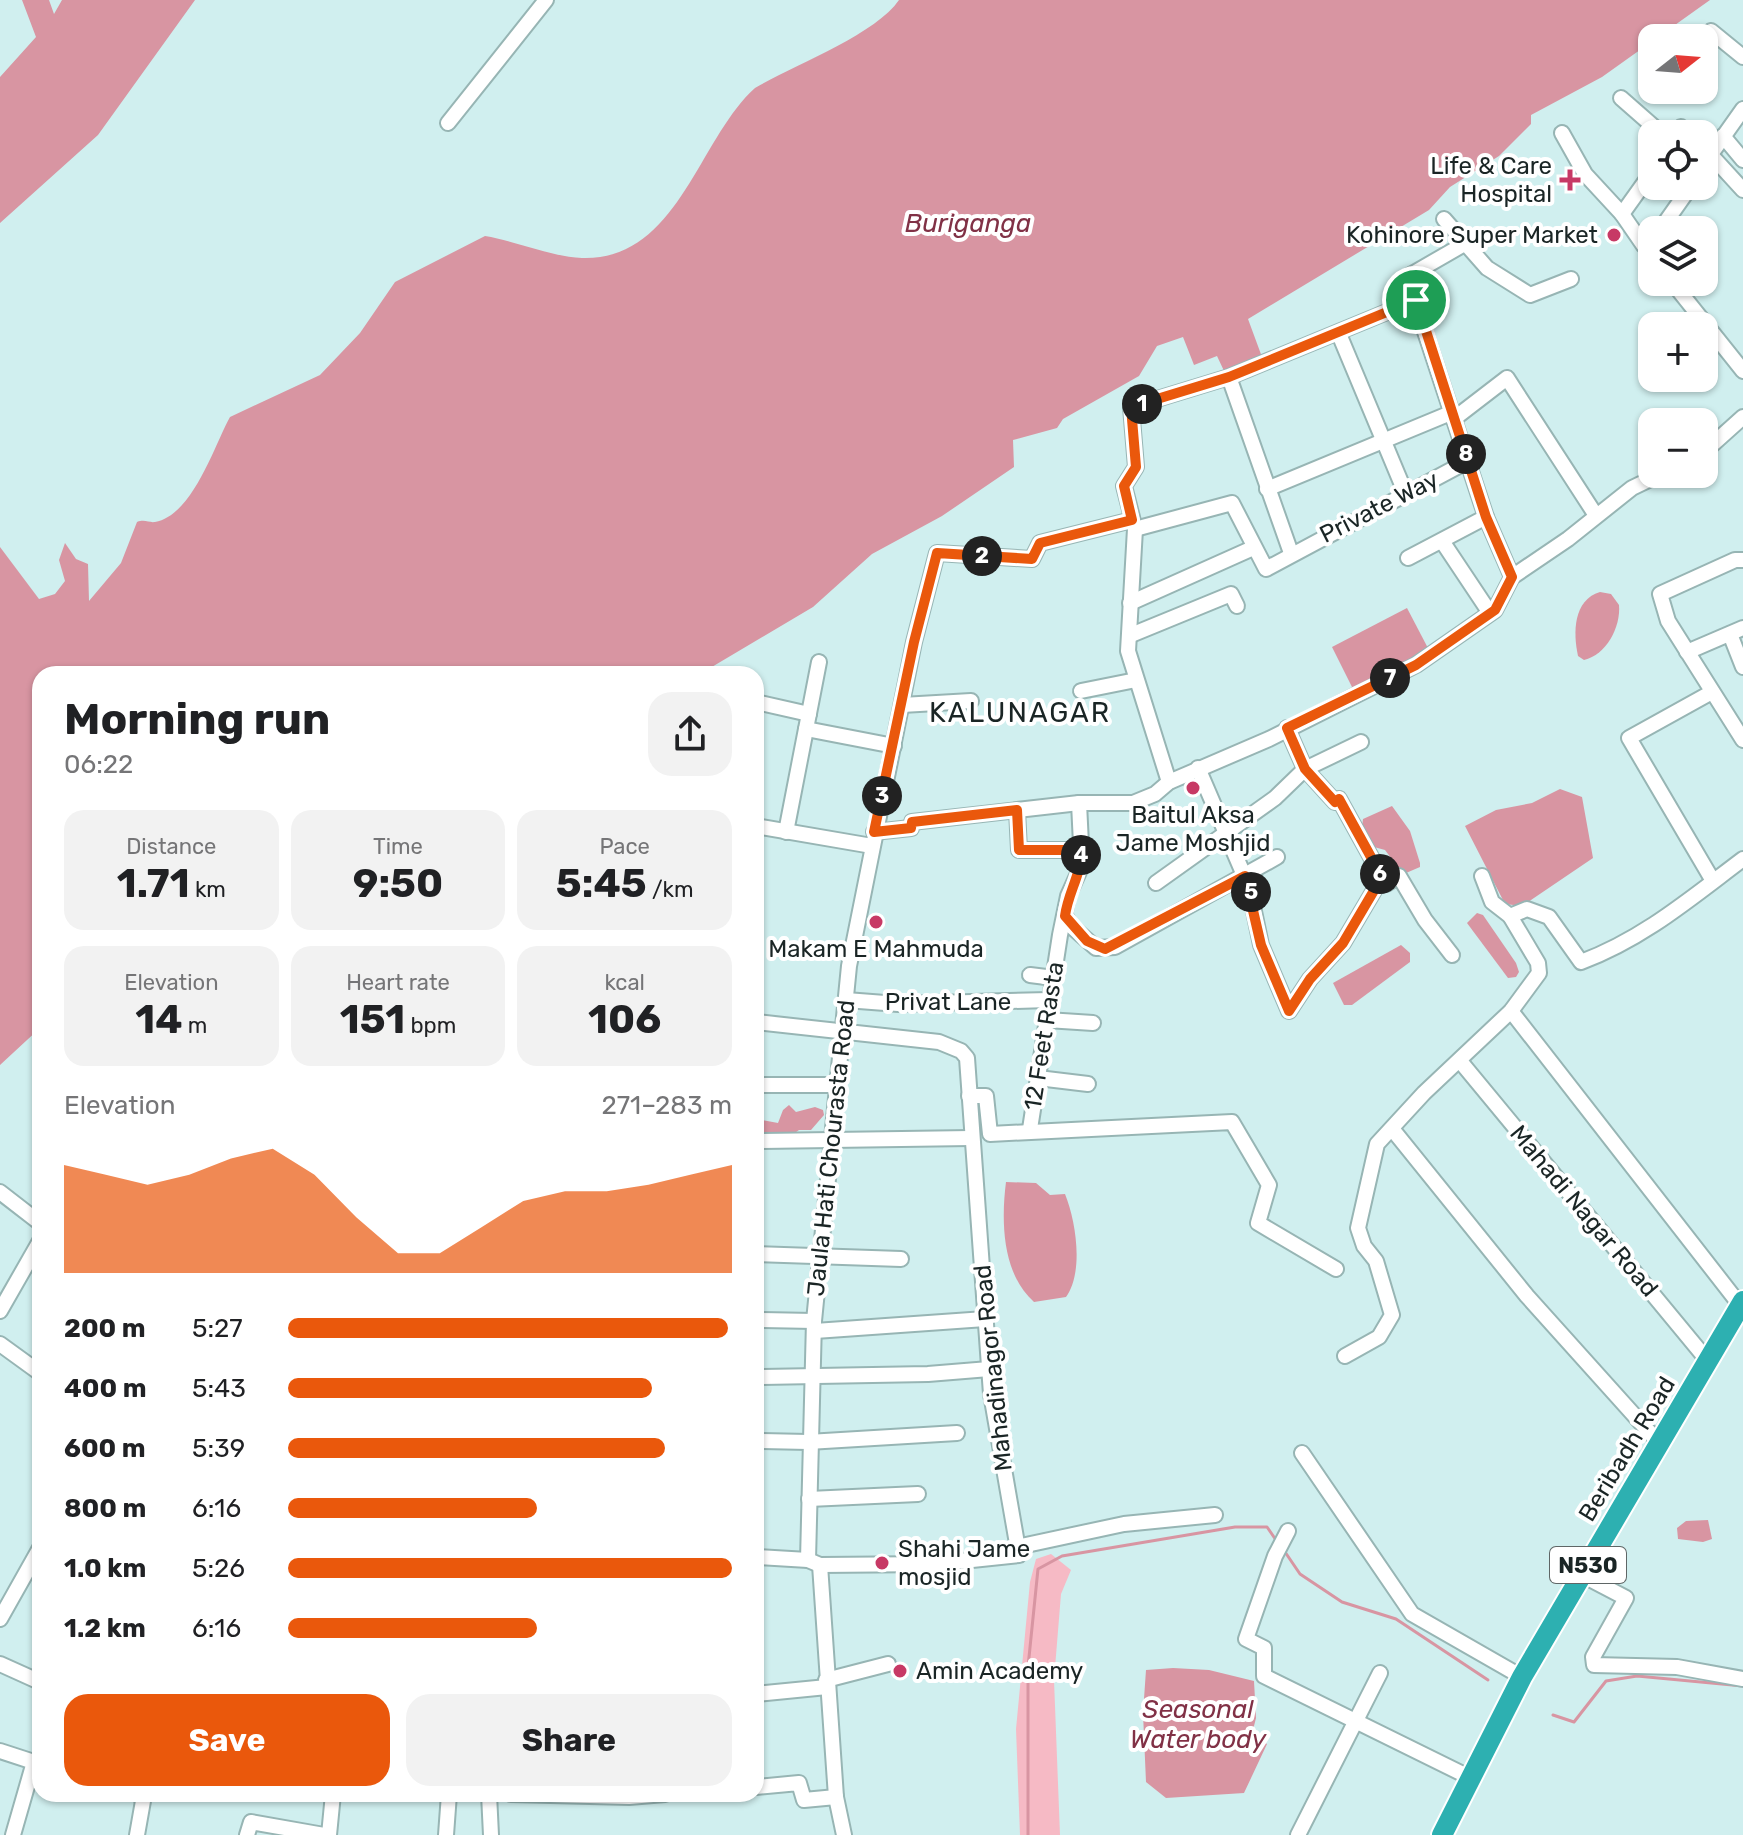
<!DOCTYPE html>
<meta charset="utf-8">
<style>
:root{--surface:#fff;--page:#f2f2f2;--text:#202124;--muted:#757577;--accent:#ea580c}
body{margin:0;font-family:Rubik,sans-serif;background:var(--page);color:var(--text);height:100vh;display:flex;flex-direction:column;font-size:30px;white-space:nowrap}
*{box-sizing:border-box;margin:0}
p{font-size:26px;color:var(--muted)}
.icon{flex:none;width:44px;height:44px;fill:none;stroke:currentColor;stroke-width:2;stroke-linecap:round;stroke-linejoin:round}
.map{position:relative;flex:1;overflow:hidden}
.panel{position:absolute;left:32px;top:666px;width:732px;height:1136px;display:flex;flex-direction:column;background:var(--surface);border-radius:24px;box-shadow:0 2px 6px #0004}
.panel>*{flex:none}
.needle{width:52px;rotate:73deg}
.fabs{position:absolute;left:1638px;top:24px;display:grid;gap:16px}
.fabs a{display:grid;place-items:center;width:80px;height:80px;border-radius:16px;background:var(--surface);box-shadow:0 2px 6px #0004;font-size:40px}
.pin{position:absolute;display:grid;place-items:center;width:68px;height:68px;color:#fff;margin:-34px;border:4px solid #fff;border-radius:50%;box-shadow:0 2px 8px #0007}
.km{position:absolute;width:40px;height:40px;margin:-20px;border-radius:50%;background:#222;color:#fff;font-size:22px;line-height:40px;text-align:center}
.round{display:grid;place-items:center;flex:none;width:84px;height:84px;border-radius:24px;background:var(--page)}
.headline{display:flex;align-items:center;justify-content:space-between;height:136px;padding:0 32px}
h1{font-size:44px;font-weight:700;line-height:60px}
.stats{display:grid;grid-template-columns:repeat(3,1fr);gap:12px;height:136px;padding:8px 32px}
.stats div{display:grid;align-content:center;border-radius:20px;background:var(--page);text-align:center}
.stats b{font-size:40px;font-weight:700}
.stats small{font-size:22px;font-weight:400}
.stats p{font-size:22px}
.chart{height:224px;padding:16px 32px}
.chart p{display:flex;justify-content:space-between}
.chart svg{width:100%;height:144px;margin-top:8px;fill:var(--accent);opacity:.7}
.primary-button{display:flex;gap:16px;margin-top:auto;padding:16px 32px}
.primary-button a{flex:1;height:92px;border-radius:24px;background:var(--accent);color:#fff;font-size:32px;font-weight:700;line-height:92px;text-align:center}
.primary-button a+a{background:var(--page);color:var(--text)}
ul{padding:0 32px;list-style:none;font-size:26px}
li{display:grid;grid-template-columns:128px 96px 1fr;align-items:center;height:60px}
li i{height:20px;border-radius:10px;background:var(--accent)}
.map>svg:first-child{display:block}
.green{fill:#f6bac5}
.water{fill:#d895a2}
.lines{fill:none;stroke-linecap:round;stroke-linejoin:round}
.stream{stroke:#d895a2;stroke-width:3}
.minor-casing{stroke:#97b5b4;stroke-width:18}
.highway-casing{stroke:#fff;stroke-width:24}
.minor{stroke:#fff;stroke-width:14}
.highway{stroke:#2db0b1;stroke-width:20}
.route-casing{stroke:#fff;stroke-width:16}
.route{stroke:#ea580c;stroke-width:10}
.poi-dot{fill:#c73965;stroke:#fff;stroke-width:3}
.labels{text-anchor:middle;stroke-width:8;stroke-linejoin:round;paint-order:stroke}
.shield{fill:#fff;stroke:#5f6666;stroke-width:2}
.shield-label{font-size:22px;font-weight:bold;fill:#1a2525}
.poi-label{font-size:24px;fill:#1a2525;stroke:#fff;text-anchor:end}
.street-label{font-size:24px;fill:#1a2525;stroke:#fff}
.water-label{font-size:26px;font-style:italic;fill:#813146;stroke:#fff}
.quarter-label{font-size:28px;letter-spacing:2px;fill:#1a2525;stroke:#fff}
</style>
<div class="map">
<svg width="1743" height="1835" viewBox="0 0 1743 1835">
<rect width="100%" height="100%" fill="#d0efef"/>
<path class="green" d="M 1051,1554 L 1071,1570 L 1061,1594 L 1054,1680 L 1060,1835 L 1020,1835 L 1016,1729 L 1030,1582 L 1036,1559 Z"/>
<g class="water">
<path d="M 22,0 L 49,0 L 54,14 L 62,0 L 195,0 L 98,135 L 0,223 L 0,77 L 36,37 Z"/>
<path d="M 899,0 L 1710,0 L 1602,77 L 1531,115 L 1531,124 L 1499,156 L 1450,187 L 1429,210 L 1248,319 L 1262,357 L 1225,373 L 1217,356 L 1194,365 L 1183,337 L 1157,346 L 1139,376 L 1063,419 L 1057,428 L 1013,440 L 1014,467 L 942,516 L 872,554 L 813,607 L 700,674 L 40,674 L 40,1028 L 0,1065 L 0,547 L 39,599 L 55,594 L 65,581 L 59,560 L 65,543 L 76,559 L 88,564 L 89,601 L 121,563 L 137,522 C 145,519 149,523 155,522 C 193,515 214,446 230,417 L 320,375 L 360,333 L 395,282 L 485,236 C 515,241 553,257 582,258 C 678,261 698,139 755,88 C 794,65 875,35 899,0 Z"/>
<path d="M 1600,592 L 1611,594 L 1619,605 C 1621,627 1606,655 1584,660 L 1578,656 C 1573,633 1573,600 1600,592 Z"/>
<path d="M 1407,608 L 1430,652 L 1354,691 L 1332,647 Z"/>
<path d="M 1560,789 L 1582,797 L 1593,858 L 1522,906 L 1505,904 L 1465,826 L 1496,810 L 1532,803 Z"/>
<path d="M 1392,806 L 1410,831 L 1420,863 L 1420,867 L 1406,873 L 1400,870 L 1385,850 L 1374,847 L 1362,827 L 1363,819 Z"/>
<path d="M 1477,913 L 1483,915 L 1516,963 L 1519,972 L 1516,977 L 1508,978 L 1467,923 Z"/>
<path d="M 1401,945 L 1410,953 L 1410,962 L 1352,1005 L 1344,1005 L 1333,983 Z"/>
<path d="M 789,1105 L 796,1112 L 815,1107 L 823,1110 L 824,1115 L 811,1130 L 799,1130 L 789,1137 L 756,1135 L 756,1119 L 778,1123 L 783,1110 Z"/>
<path d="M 1006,1182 L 1036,1183 L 1050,1195 L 1065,1194 C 1076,1221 1084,1272 1066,1297 L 1034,1302 C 1002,1274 1001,1221 1006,1182 Z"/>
<path d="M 1708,1520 L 1712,1539 L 1703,1542 L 1678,1539 L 1677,1528 L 1686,1521 Z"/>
<path d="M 1173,1668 L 1209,1670 L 1254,1681 L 1256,1718 L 1252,1734 L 1267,1744 L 1244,1793 L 1166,1798 L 1146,1782 L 1143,1713 L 1146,1670 Z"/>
</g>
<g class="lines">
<g class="stream">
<path d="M 1283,1549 L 1300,1574 L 1342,1602 L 1396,1619 L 1488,1680"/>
<path d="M 1553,1715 L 1574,1722 L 1606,1681 L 1637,1676 L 1743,1686"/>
<path d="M 1028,1835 L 1028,1667 L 1038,1569 L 1062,1556 L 1235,1527 L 1267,1527 L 1276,1540"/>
</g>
<g class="minor-casing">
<g id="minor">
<path d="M 1711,31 L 1743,57"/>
<path d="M 1621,98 L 1662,134"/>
<path d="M 448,123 L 546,0"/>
<path d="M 1562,133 L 1585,174 L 1622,214 L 1644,246"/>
<path d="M 1675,134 L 1681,127"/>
<path d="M 1723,136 L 1743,160"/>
<path d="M 1710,154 L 1743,190"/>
<path d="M 1704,164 L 1743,109"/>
<path d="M 1622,214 L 1652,172"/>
<path d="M 1444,219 L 1487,268 L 1530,295 L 1571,279"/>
<path d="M 1660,230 L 1691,186"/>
<path d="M 1466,243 L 1407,277 L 1486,517 L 1512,577"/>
<path d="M 1672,282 L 1743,371"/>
<path d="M 1339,334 L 1405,492"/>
<path d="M 1229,377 L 1291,553"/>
<path d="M 1455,418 L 1507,378 L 1595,514"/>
<path d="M 1704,452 L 1743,417"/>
<path d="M 1267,489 L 1453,412"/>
<path d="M 1135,529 L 1232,503 L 1266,569 L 1468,461"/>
<path d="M 1442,541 L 1490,613"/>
<path d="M 1408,558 L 1486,517"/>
<path d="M 1743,560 L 1735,560 L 1660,594 L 1668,621 L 1743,740"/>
<path d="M 1130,603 L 1253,548"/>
<path d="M 1730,634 L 1743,667"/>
<path d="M 1131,635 L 1231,594 L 1237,606"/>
<path d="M 1687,652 L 1743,628"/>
<path d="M 1081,691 L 1136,680"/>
<path d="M 1712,692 L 1629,738 L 1713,881"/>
<path d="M 756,702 L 809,714"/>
<path d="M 902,705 L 971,701"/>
<path d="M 806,729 L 894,746"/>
<path d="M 1198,768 L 1249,887 L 1261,945 L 1289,1011 L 1310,979 L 1343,943 L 1382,877 L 1339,799 L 1335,802 L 1305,769 L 1287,728"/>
<path d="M 1169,782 L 1128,651 L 1135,529 L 1124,486 L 1136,467 L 1131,407 L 1229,377 L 1416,300"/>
<path d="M 1017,810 L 1019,850 L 1081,850"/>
<path d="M 756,826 L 872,846"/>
<path d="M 786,832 L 819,662"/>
<path d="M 874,832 L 911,828 L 912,822 L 1079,803 L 1133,803 L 1155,794 L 1169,782 L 1269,739 L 1416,665 L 1495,610 L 1512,577 L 1568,539 L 1632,488 L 1661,474"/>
<path d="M 1382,877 L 1386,884 L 1399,876 L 1425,920 L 1452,955"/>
<path d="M 1156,883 L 1275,798 L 1305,769 L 1361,742"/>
<path d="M 1065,916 L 1071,926 L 1096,948 L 1115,947 L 1277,857"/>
<path d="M 1510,916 L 1527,909 L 1549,917 L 1581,962 C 1643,939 1691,898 1743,859"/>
<path d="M 1030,975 L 1054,978"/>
<path d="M 846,1000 L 898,1004 L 1049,1000"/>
<path d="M 1511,1011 L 1740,1305"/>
<path d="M 1047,1020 L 1093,1023"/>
<path d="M 756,1022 L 939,1042 L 961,1051 L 967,1058 L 991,1394 L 1019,1555 L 934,1564 L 820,1565 L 808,1560 L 756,1557"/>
<path d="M 1460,1061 L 1708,1361"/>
<path d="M 1038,1078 L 1088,1084"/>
<path d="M 756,1085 L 837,1085"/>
<path d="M 969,1096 L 986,1096 L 990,1134 L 1232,1122 L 1269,1185 L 1258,1223 L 1336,1269"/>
<path d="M 1030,1129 L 1060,935 L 1068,896 L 1082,865 L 1079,803"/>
<path d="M 1393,1130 L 1527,1296 L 1660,1444"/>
<path d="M 756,1141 L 971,1138"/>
<path d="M 0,1192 L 40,1223"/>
<path d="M 756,1254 L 901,1259"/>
<path d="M 0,1311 L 40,1241"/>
<path d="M 756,1320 L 814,1321"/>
<path d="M 815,1331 L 985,1319"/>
<path d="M 0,1344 L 40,1373"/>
<path d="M 1345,1356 L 1379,1337 L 1392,1315 L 1376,1261 L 1364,1246 L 1358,1228 L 1377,1144 L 1424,1093 L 1511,1011 L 1539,973 L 1538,963 L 1510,916 L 1492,902 L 1482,876"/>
<path d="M 756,1377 L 928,1374 L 989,1369"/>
<path d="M 756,1441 L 808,1442 L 957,1433"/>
<path d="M 1302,1453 L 1412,1614 L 1522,1677"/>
<path d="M 809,1499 L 918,1494"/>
<path d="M 1288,1531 L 1275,1556 L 1246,1639 L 1264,1648 L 1264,1676 L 1471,1778"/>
<path d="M 1017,1547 L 1124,1524 L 1215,1515"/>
<path d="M 808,1560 L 814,1321 L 849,966 L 914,642 L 937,553 L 1032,559 L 1040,543 L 1132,520"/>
<path d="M 820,1565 L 836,1797 L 844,1835"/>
<path d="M 1582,1575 L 1626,1598 L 1593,1657 L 1594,1665 L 1677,1667 L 1743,1679"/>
<path d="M 0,1619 L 40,1548"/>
<path d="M 0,1664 L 40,1682"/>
<path d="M 826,1680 L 888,1664"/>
<path d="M 756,1694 L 827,1687"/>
<path d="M 0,1751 L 40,1764"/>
<path d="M 756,1787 L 799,1783 L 804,1800 L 836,1797"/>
<path d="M 489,1794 L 491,1835"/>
<path d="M 511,1794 L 629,1797 L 665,1794"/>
<path d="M 13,1835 L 34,1762"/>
<path d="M 137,1835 L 143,1801 L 139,1794"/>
<path d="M 247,1835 L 251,1822 L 324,1835"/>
<path d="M 329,1835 L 333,1794"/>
<path d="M 446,1835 L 449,1794"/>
<path d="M 1298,1835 L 1380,1673"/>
</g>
</g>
<g class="highway-casing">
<path id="highway" d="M 1442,1835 L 1522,1677 L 1743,1301"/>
</g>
<use href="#minor" class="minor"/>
<use href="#highway" class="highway"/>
</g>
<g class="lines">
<g class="route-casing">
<path id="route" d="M 1416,300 L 1486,517 L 1512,577 L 1495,610 L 1416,665 L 1287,728 L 1305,769 L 1335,802 L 1339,799 L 1382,877 L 1343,943 L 1310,979 L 1289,1011 L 1261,945 L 1245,876 L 1105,949 L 1087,941 L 1065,916 C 1068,892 1082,874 1081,850 L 1019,850 L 1017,810 L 912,822 L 911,828 L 874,832 L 914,642 L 937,553 L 1032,559 L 1040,543 L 1132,520 L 1124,486 L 1136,467 L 1131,407 L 1229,377 Z"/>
</g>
<use href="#route" class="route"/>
</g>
<g class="poi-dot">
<path d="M1566 168h8v8h8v8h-8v8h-8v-8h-8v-8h8z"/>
<circle cx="1614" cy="235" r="8"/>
<circle cx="1193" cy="788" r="8"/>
<circle cx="876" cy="922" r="8"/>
<circle cx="882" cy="1563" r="8"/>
<circle cx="900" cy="1671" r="8"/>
</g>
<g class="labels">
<rect class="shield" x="1550" y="1547" width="76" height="36" rx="6"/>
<g class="shield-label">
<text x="1588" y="1573">N530</text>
</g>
<g class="poi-label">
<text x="1552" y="174">Life &amp; Care<tspan x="1552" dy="28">Hospital</tspan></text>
<text x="1598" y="243">Kohinore Super Market</text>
<text x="1193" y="823" text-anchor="middle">Baitul Aksa<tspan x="1193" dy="28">Jame Moshjid</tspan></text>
<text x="876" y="957" text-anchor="middle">Makam E Mahmuda</text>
<text x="898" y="1557" text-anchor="start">Shahi Jame<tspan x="898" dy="28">mosjid</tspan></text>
<text x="916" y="1679" text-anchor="start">Amin Academy</text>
</g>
<g class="street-label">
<text transform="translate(1379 507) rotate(-27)" y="8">Private Way</text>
<text x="948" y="1010">Privat Lane</text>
<text transform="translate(1044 1036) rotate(-81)" y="8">12 Feet Rasta</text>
<text transform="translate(831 1148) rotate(-84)" y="8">Jaula Hati Chourasta Road</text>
<text transform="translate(1584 1211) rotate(50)" y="8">Mahadi Nagar Road</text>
<text transform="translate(993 1368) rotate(-96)" y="8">Mahadinagor Road</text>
<text transform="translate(1627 1449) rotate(-59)" y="8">Beribadh Road</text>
</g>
<g class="water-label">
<text x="968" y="232">Buriganga</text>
<text x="1198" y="1718">Seasonal<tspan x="1198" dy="30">Water body</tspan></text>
</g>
<g class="quarter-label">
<text x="1020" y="722">KALUNAGAR</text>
</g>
</g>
</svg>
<div class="fabs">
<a><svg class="needle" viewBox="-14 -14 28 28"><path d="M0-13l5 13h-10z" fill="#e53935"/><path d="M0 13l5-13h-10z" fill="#757577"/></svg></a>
<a><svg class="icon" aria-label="locate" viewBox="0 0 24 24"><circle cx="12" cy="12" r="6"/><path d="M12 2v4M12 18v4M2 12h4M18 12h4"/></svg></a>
<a><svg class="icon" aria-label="layers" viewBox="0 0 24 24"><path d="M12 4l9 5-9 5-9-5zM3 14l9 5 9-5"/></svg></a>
<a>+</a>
<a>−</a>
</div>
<div class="pin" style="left:1416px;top:300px;background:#1e9e55"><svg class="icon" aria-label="arrive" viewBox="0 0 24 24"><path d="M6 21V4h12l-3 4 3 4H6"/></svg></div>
<b class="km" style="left:1142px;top:404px">1</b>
<b class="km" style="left:982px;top:556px">2</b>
<b class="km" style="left:882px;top:796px">3</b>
<b class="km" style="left:1081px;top:855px">4</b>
<b class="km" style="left:1251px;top:892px">5</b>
<b class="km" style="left:1380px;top:874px">6</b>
<b class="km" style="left:1390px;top:678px">7</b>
<b class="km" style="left:1466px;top:454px">8</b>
<section class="panel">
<div class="headline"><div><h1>Morning run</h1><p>06:22</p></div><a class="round"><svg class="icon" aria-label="share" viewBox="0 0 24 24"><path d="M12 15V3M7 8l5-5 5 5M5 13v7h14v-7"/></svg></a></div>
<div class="stats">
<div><p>Distance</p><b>1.71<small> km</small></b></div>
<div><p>Time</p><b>9:50</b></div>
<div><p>Pace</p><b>5:45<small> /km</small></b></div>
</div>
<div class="stats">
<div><p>Elevation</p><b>14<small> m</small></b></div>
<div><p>Heart rate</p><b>151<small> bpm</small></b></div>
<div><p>kcal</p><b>106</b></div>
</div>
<div class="chart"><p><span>Elevation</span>271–283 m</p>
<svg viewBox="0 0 160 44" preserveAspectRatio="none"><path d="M0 44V11L10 14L20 17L30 14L40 9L50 6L60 14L70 27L80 38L90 38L100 30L110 22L120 19L130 19L140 17L150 14L160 11V44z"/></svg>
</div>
<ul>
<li><b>200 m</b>5:27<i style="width:99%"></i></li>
<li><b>400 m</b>5:43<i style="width:82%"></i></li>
<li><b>600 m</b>5:39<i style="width:85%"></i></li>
<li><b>800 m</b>6:16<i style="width:56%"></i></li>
<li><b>1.0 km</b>5:26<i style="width:100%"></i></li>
<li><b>1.2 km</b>6:16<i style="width:56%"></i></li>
</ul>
<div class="primary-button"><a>Save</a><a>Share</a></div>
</section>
</div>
